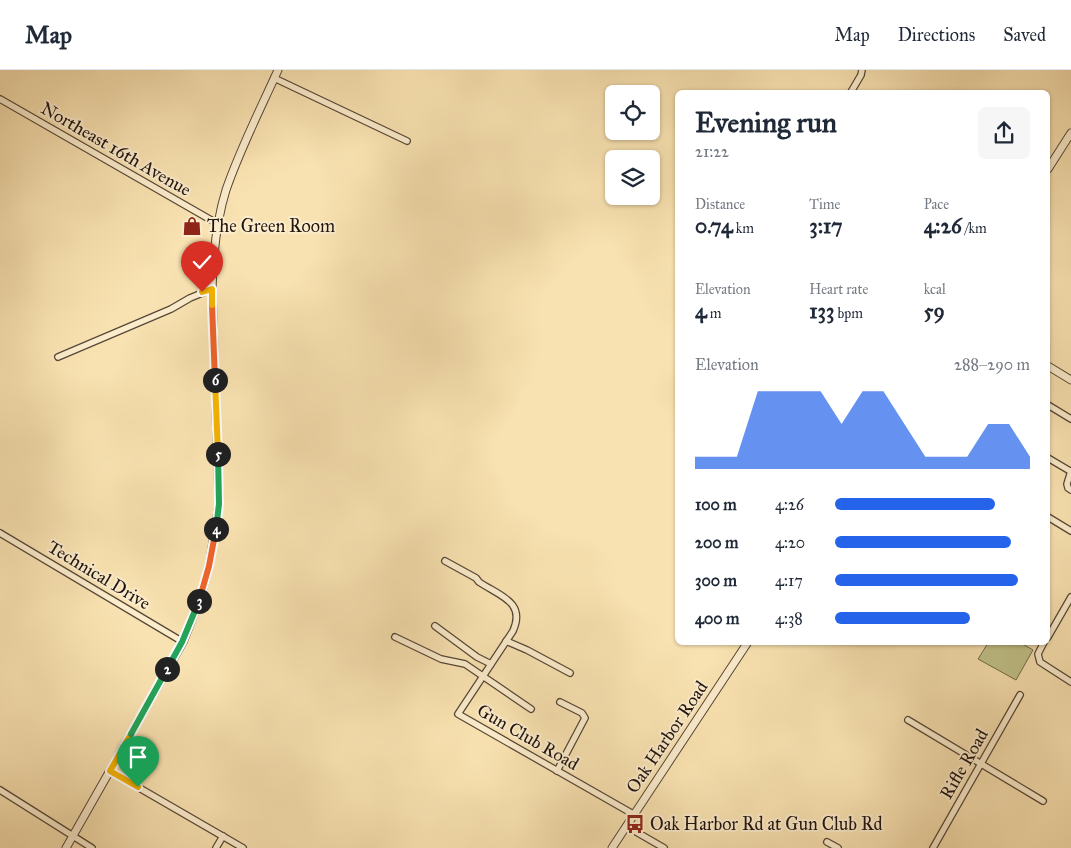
<!DOCTYPE html>
<meta charset="utf-8">
<style>
:root{--surface:#fff;--page:#f6f6f7;--text:#1f2937;--muted:#747a83;--line:#e0e1e3;--accent:#2563eb}
body{margin:0;font-family:"IM FELL Great Primer",serif;background:var(--page);color:var(--text);height:100vh;display:flex;flex-direction:column;font-size:19px;white-space:nowrap}
*{box-sizing:border-box;margin:0}
p{font-size:16px;color:var(--muted)}
.icon{flex:none;width:28px;height:28px;fill:none;stroke:currentColor;stroke-width:2;stroke-linecap:round;stroke-linejoin:round}
.map{position:relative;flex:1;overflow:hidden}
.details{position:absolute;left:675px;top:20px;width:375px;height:555px;display:flex;flex-direction:column;background:var(--surface);border-radius:8px;box-shadow:0 1px 4px #0004}
.details>*{flex:none}
.fabs{position:absolute;left:605px;top:15px;display:grid;gap:10px}
.fabs a{display:grid;place-items:center;width:55px;height:55px;border-radius:8px;background:var(--surface);box-shadow:0 1px 4px #0004;font-size:25px}
.pin{position:absolute;display:grid;place-items:center;width:42px;height:42px;color:#fff;margin:-51px -21px;border-radius:50% 50% 50% 0;rotate:-45deg;box-shadow:0 0 5px #0007}
.pin .icon{rotate:45deg}
.km{position:absolute;width:25px;height:25px;margin:-12px;border-radius:50%;background:#222;color:#fff;font-size:14px;line-height:25px;text-align:center}
.round{display:grid;place-items:center;flex:none;width:52px;height:52px;border-radius:8px;background:var(--page)}
.headline{display:flex;align-items:center;justify-content:space-between;height:85px;padding:0 20px}
h1{font-size:28px;font-weight:800;line-height:38px}
.figures{display:grid;grid-template-columns:repeat(3,1fr);gap:8px;height:85px;padding:5px 20px}
.figures div{display:grid;align-content:center}
.figures b{font-size:21px;font-weight:800}
.figures small{font-size:14px;font-weight:400}
.figures p{font-size:14px}
.chart{height:140px;padding:10px 20px}
.chart p{display:flex;justify-content:space-between}
.chart svg{width:100%;height:90px;margin-top:5px;fill:var(--accent);opacity:.7}
ul{padding:0 20px;list-style:none;font-size:16px}
li{display:grid;grid-template-columns:80px 60px 1fr;align-items:center;height:38px}
li i{height:12px;border-radius:6px;background:var(--accent)}
header{display:flex;align-items:center;gap:30px;box-sizing:border-box;height:70px;padding:0 25px;background:var(--surface);border-bottom:1px solid var(--line)}
header strong{font-size:24px}
nav{display:flex;gap:28px;margin-inline-start:auto;font-size:18px}
.map>svg:first-child{display:block}
.green{fill:#c1c289;stroke:#706a4c}
.lines{fill:none;stroke-linecap:round;stroke-linejoin:round}
.minor-casing{stroke:#564737;stroke-width:8}
.tertiary-casing{stroke:#564737;stroke-width:9}
.minor{stroke:#fbeccc;stroke-width:5.5}
.tertiary{stroke:#fbeccc;stroke-width:7}
.split-1-casing{stroke:#fff;stroke-width:10}
.split-2-casing{stroke:#fff;stroke-width:10}
.split-3-casing{stroke:#fff;stroke-width:10}
.split-4-casing{stroke:#fff;stroke-width:10}
.split-5-casing{stroke:#fff;stroke-width:10}
.split-6-casing{stroke:#fff;stroke-width:10}
.split-7-casing{stroke:#fff;stroke-width:10}
.split-8-casing{stroke:#fff;stroke-width:10}
.split-1{stroke:#f5b400;stroke-width:6}
.split-2{stroke:#22a559;stroke-width:6}
.split-3{stroke:#22a559;stroke-width:6}
.split-4{stroke:#f0652b;stroke-width:6}
.split-5{stroke:#22a559;stroke-width:6}
.split-6{stroke:#f5b400;stroke-width:6}
.split-7{stroke:#f0652b;stroke-width:6}
.split-8{stroke:#f5b400;stroke-width:6}
.labels{text-anchor:middle;stroke-width:4;stroke-linejoin:round;paint-order:stroke}
.street-label{font-size:18px;fill:#1f130e;stroke:#fbeccc}
.poi-label{font-size:18px;fill:#1f130e;stroke:#fbeccc;text-anchor:start}
</style>
<header>
<strong>Map</strong>
<nav><a>Map</a><a>Directions</a><a>Saved</a></nav>
</header>
<div class="map">
<svg width="1071" height="778" viewBox="0 0 1071 778">
<rect width="100%" height="100%" fill="#f9e2b1"/>
<filter id="stains"><feTurbulence type="fractalNoise" baseFrequency=".004" numOctaves="4"/><feColorMatrix values="0 0 0 0 .2 0 0 0 0 .09 0 0 0 0 .02 0 0 0 .5 -.17"/></filter>
<radialGradient id="worn" r=".72"><stop offset=".6" stop-color="#630" stop-opacity="0"/><stop offset="1" stop-color="#630" stop-opacity=".3"/></radialGradient>
<path class="green" d="M 988,573 L 1021,573 L 1033,580 L 1016,610 L 978,589 Z"/>
<g class="lines">
<g class="minor-casing">
<g id="minor">
<path d="M 274,8 L 407,71"/>
<path d="M 851,22 L 861,5 L 862,0"/>
<path d="M 0,29 L 218,154"/>
<path d="M 58,287 L 171,239 L 190,228 L 212,219"/>
<path d="M 1048,335 L 1071,349"/>
<path d="M 1048,388 L 1070,401"/>
<path d="M 1071,401 L 1067,414 L 1068,418 L 1071,420"/>
<path d="M 1048,447 L 1071,461"/>
<path d="M 0,463 L 183,572"/>
<path d="M 445,491 L 476,508 L 479,512 C 500,526 526,532 513,561 L 458,644 L 633,744"/>
<path d="M 435,556 L 477,587 L 491,594"/>
<path d="M 395,567 L 441,589 L 465,594 L 531,639"/>
<path d="M 1048,567 L 1071,527"/>
<path d="M 506,571 L 527,580 L 570,603"/>
<path d="M 1044,572 L 1038,584 L 1040,592 L 1071,612"/>
<path d="M 908,650 L 1043,731"/>
<path d="M 110,701 L 243,778"/>
<path d="M 557,701 L 585,648 L 582,643 L 560,632"/>
<path d="M 0,720 L 92,778"/>
<path d="M 626,756 L 664,778"/>
<path d="M 827,772 L 838,778"/>
<path d="M 216,778 L 223,766"/>
<path d="M 933,778 L 1020,625"/>
</g>
</g>
<g class="tertiary-casing">
<g id="tertiary">
<path d="M 1048,99 L 1071,63"/>
<path d="M 1048,296 L 1071,310"/>
<path d="M 66,778 L 183,572 L 200,529 L 209,496 L 219,434 L 212,219 C 213,186 216,152 226,120 C 240,79 260,40 278,0"/>
<path d="M 612,778 L 748,572"/>
</g>
</g>
<use href="#minor" class="minor"/>
<use href="#tertiary" class="tertiary"/>
</g>
<g class="lines">
<g class="split-1-casing">
<path id="split-1" d="M 131,664 L 110,701 L 138,717"/>
</g>
<g class="split-2-casing">
<path id="split-2" d="M 131,664 L 167,599"/>
</g>
<g class="split-3-casing">
<path id="split-3" d="M 167,599 L 182,572 L 199,531"/>
</g>
<g class="split-4-casing">
<path id="split-4" d="M 199,531 L 209,496 L 216,459"/>
</g>
<g class="split-5-casing">
<path id="split-5" d="M 216,459 L 219,434 L 218,384"/>
</g>
<g class="split-6-casing">
<path id="split-6" d="M 215,310 L 218,384"/>
</g>
<g class="split-7-casing">
<path id="split-7" d="M 212,235 L 215,310"/>
</g>
<g class="split-8-casing">
<path id="split-8" d="M 202,222 L 212,219 L 212,235"/>
</g>
<use href="#split-1" class="split-1"/>
<use href="#split-2" class="split-2"/>
<use href="#split-3" class="split-3"/>
<use href="#split-4" class="split-4"/>
<use href="#split-5" class="split-5"/>
<use href="#split-6" class="split-6"/>
<use href="#split-7" class="split-7"/>
<use href="#split-8" class="split-8"/>
</g>
<defs>
<g id="shop-bare" transform="scale(1.5)"><path d="M-5-2.5h2.3a2.7 3.5 0 0 1 5.4 0H5L5.5 6h-11ZM-1.5-2.5h3a1.5 2.3 0 0 0-3 0Z" fill="#8f2418" stroke="#fbeccc" stroke-width="2.5" paint-order="stroke"/></g>
<g id="bus-bare" transform="scale(1.5)"><path d="M-5-6H5V4H4V6H2V4H-2V6H-4V4H-5ZM-3.5-4V0h7V-4ZM-3.5 1.2v1.5H-2V1.2ZM2 1.2v1.5H3.5V1.2Z" fill="#8f2418" stroke="#fbeccc" stroke-width="2.5" paint-order="stroke"/></g>
</defs>
<g fill-rule="evenodd">
<use href="#shop-bare" x="192" y="156"/>
<use href="#bus-bare" x="635" y="754"/>
</g>
<g class="labels">
<g class="street-label">
<text transform="translate(116 79) rotate(30)" y="6">Northeast 16th Avenue</text>
<text transform="translate(99 505) rotate(31)" y="6">Technical Drive</text>
<text transform="translate(528 667) rotate(30)" y="6">Gun Club Road</text>
<text transform="translate(667 667) rotate(-56)" y="6">Oak Harbor Road</text>
<text transform="translate(964 694) rotate(-60)" y="6">Rifle Road</text>
</g>
<g class="poi-label">
<text x="207" y="162">The Green Room</text>
<text x="650" y="760">Oak Harbor Rd at Gun Club Rd</text>
</g>
</g>
<rect width="100%" height="100%" filter="url(#stains)"/>
<rect width="100%" height="100%" fill="url(#worn)"/>
</svg>
<div class="fabs">
<a><svg class="icon" aria-label="locate" viewBox="0 0 24 24"><circle cx="12" cy="12" r="6"/><path d="M12 2v4M12 18v4M2 12h4M18 12h4"/></svg></a>
<a><svg class="icon" aria-label="layers" viewBox="0 0 24 24"><path d="M12 4l9 5-9 5-9-5zM3 14l9 5 9-5"/></svg></a>
</div>
<div class="pin" style="left:138px;top:717px;background:#1e9e55"><svg class="icon" aria-label="arrive" viewBox="0 0 24 24"><path d="M6 21V4h12l-3 4 3 4H6"/></svg></div>
<div class="pin" style="left:202px;top:222px;background:#d93025"><svg class="icon" aria-label="check" viewBox="0 0 24 24"><path d="M5 12l5 5 9-10"/></svg></div>
<b class="km" style="left:167px;top:599px">2</b>
<b class="km" style="left:199px;top:531px">3</b>
<b class="km" style="left:216px;top:459px">4</b>
<b class="km" style="left:218px;top:384px">5</b>
<b class="km" style="left:215px;top:310px">6</b>
<section class="details">
<div class="headline"><div><h1>Evening run</h1><p>21:22</p></div><a class="round"><svg class="icon" aria-label="share" viewBox="0 0 24 24"><path d="M12 15V3M7 8l5-5 5 5M5 13v7h14v-7"/></svg></a></div>
<div class="figures">
<div><p>Distance</p><b>0.74<small> km</small></b></div>
<div><p>Time</p><b>3:17</b></div>
<div><p>Pace</p><b>4:26<small> /km</small></b></div>
</div>
<div class="figures">
<div><p>Elevation</p><b>4<small> m</small></b></div>
<div><p>Heart rate</p><b>133<small> bpm</small></b></div>
<div><p>kcal</p><b>59</b></div>
</div>
<div class="chart"><p><span>Elevation</span>288–290 m</p>
<svg viewBox="0 0 160 44" preserveAspectRatio="none"><path d="M0 44V38L10 38L20 38L30 6L40 6L50 6L60 6L70 22L80 6L90 6L100 22L110 38L120 38L130 38L140 22L150 22L160 38V44z"/></svg>
</div>
<ul>
<li><b>100 m</b>4:26<i style="width:82%"></i></li>
<li><b>200 m</b>4:20<i style="width:90%"></i></li>
<li><b>300 m</b>4:17<i style="width:94%"></i></li>
<li><b>400 m</b>4:38<i style="width:69%"></i></li>
</ul>
</section>
</div>
